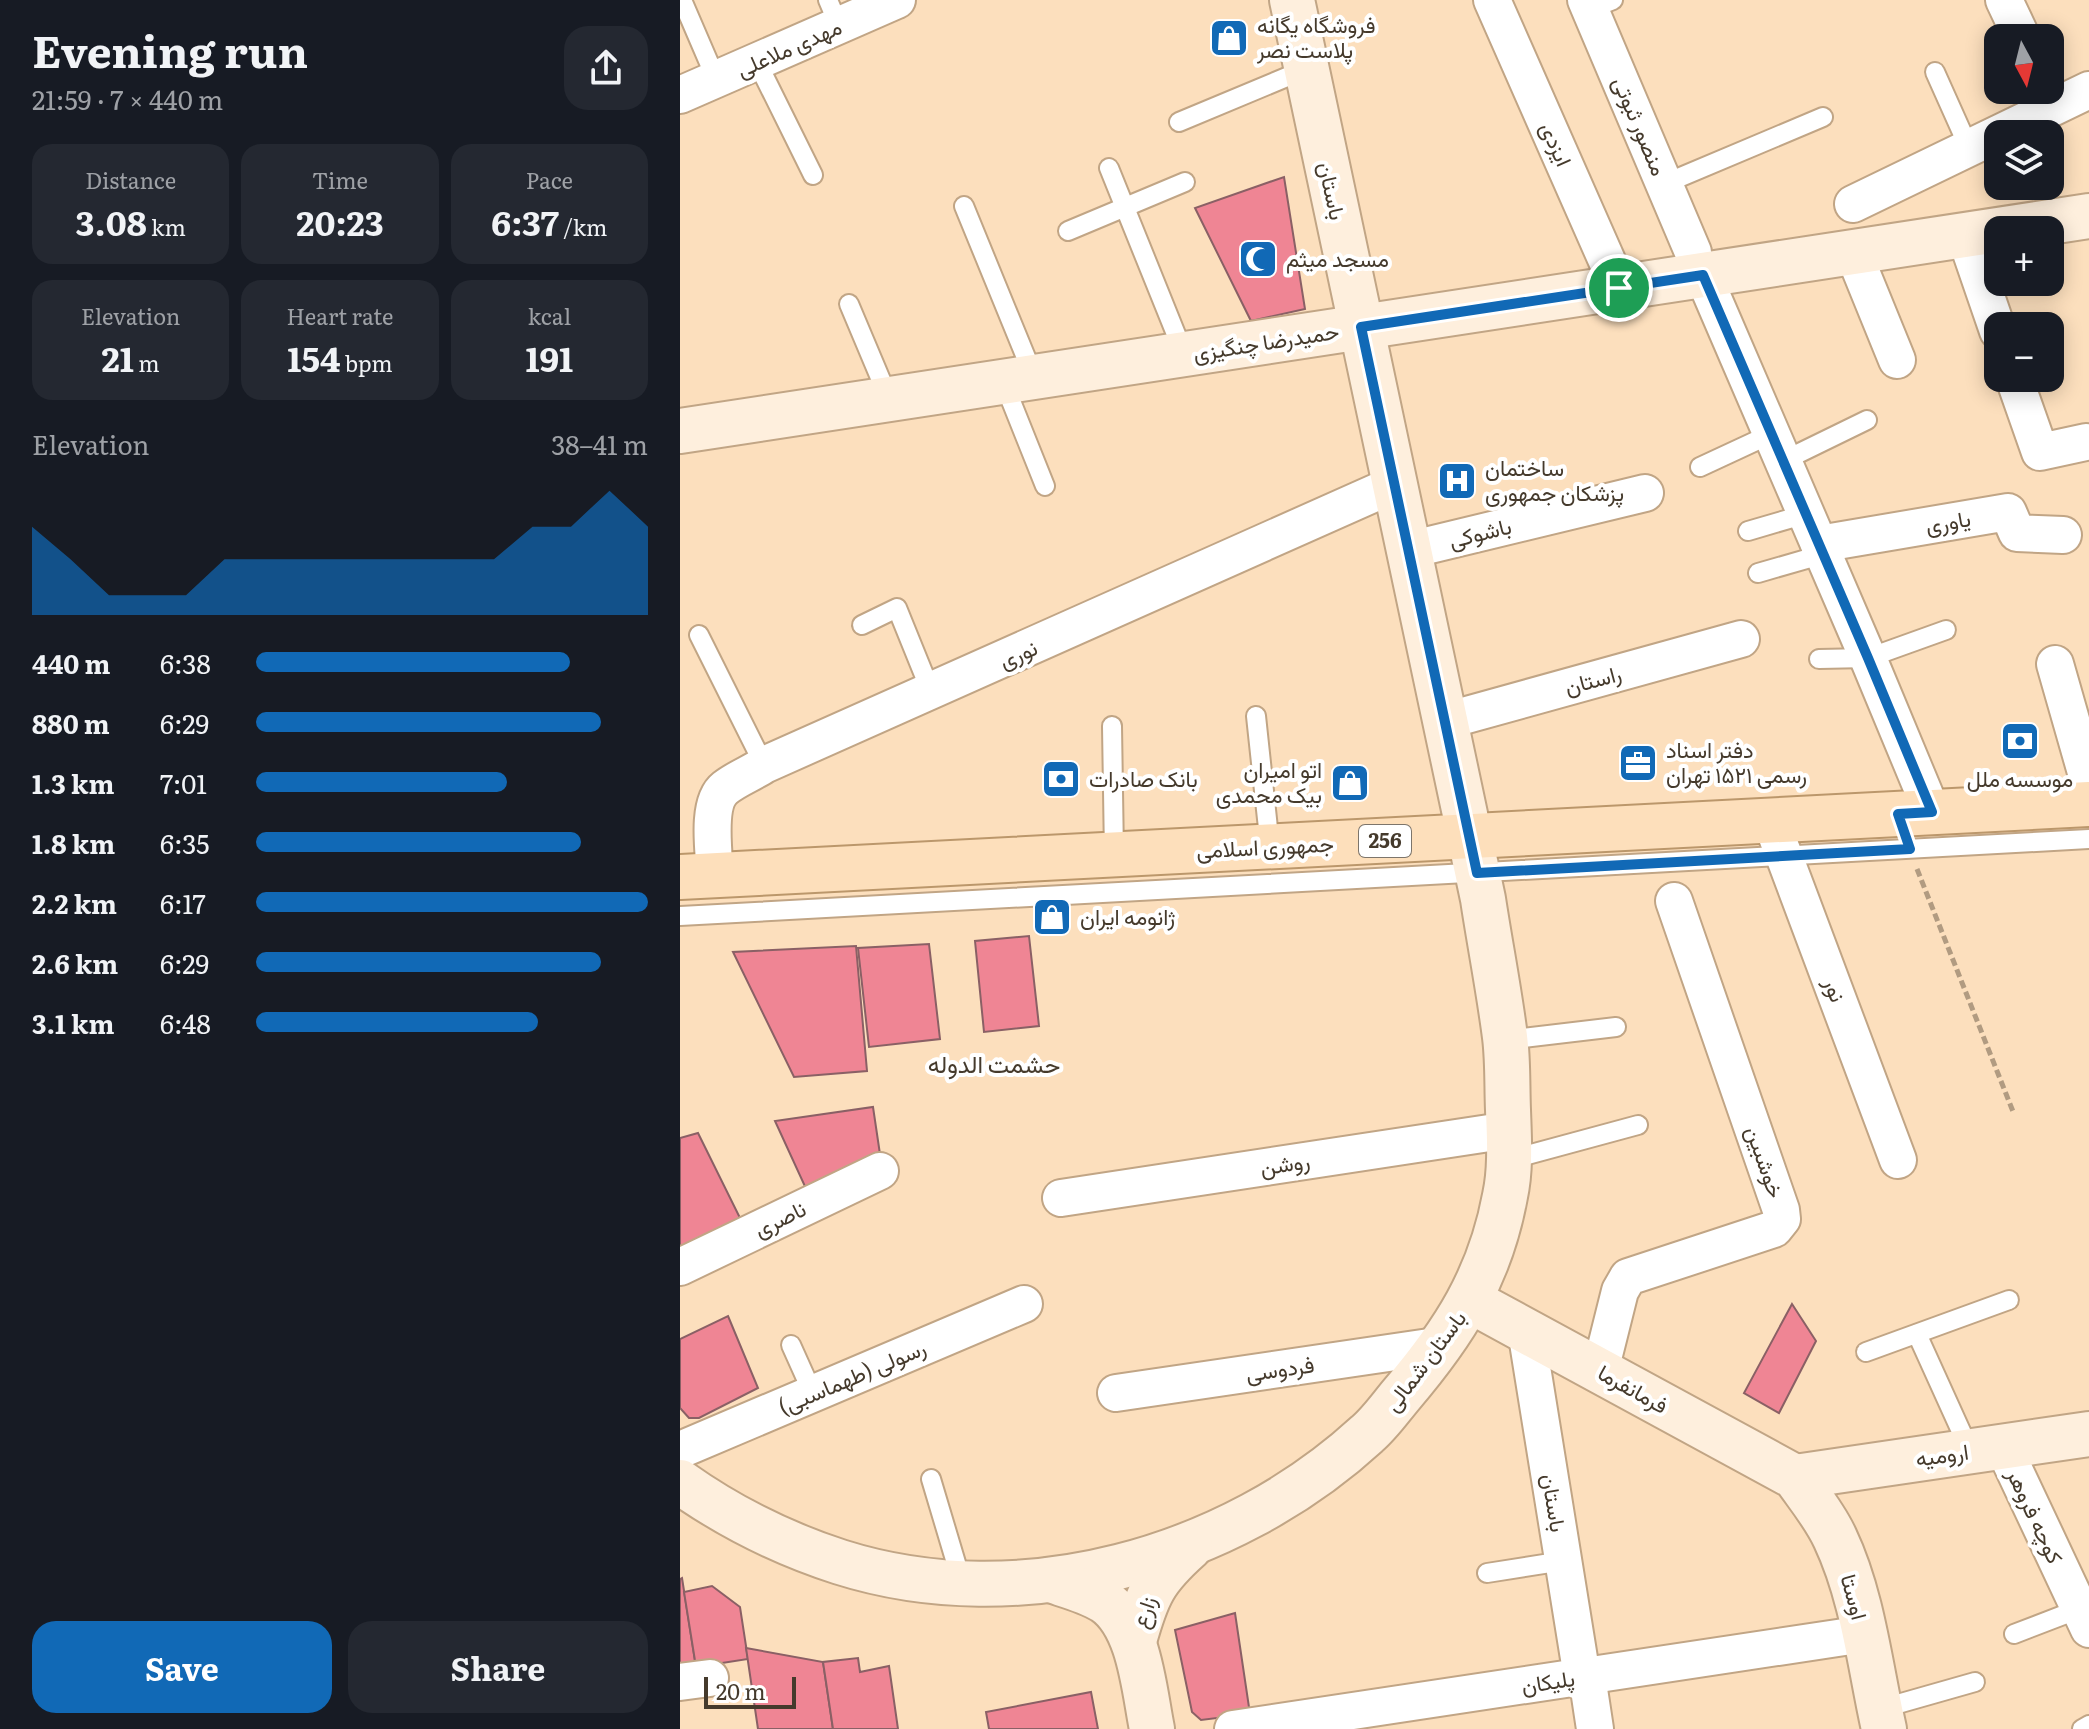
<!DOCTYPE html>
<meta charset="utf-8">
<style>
:root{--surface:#171b24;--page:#242831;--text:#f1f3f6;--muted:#9ea1a6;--accent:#1169b6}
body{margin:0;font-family:Literata,Vazirmatn,serif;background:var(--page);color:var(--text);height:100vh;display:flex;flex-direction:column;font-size:30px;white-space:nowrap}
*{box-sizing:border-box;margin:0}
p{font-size:26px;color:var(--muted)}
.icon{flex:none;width:44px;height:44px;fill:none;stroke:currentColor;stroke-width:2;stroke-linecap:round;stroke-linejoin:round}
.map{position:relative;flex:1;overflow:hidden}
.panel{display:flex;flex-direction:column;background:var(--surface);width:680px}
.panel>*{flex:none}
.needle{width:52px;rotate:173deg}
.controls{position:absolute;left:1304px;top:24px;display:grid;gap:16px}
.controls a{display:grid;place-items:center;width:80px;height:80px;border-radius:16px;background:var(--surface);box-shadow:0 4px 20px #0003;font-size:40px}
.scale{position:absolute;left:24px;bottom:20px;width:92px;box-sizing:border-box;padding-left:8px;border:4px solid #453a2c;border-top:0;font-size:22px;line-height:28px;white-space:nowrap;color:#453a2c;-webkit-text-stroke:6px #fff;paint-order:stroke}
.pin{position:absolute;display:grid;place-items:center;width:68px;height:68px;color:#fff;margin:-34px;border:4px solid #fff;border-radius:50%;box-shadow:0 2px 8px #0007}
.round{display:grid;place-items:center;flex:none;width:84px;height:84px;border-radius:24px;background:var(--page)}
.overview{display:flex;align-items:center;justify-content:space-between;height:136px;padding:0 32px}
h1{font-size:44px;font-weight:700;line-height:60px}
.stats{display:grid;grid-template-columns:repeat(3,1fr);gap:12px;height:136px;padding:8px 32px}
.stats div{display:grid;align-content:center;border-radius:20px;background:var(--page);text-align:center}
.stats b{font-size:34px;font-weight:700}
.stats small{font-size:22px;font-weight:400}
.stats p{font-size:22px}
.chart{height:224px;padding:16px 32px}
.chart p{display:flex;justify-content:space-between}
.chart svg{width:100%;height:144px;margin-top:8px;fill:var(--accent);opacity:.7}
.cta{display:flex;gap:16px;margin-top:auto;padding:16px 32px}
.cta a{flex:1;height:92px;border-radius:24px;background:var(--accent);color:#fff;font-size:32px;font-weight:700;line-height:92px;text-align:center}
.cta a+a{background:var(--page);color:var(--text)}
ul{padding:0 32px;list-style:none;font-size:26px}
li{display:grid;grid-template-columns:128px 96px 1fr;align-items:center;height:60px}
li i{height:20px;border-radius:10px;background:var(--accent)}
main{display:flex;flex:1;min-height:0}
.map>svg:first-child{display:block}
.building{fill:#ef8594;stroke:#8a6065;stroke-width:2}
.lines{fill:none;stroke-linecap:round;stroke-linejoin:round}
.lane-casing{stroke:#c1a585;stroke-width:22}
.street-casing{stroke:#c1a585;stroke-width:40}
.secondary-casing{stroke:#c1a585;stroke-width:48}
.primary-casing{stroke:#bb976b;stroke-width:48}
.path{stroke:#b19b81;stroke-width:5;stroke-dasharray:8 4;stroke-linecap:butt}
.lane{stroke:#fff;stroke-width:18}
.street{stroke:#fff;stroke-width:36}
.secondary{stroke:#feefdd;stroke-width:44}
.primary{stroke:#fddfbb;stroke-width:44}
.route-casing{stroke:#fff;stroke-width:16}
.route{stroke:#1169b6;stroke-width:10}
.labels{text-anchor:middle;stroke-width:8;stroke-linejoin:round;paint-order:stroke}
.shield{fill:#fff;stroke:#7d756b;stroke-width:2}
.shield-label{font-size:20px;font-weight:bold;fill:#453a2c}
.poi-label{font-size:22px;fill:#453a2c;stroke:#fff;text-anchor:start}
.street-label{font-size:22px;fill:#453a2c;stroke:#fff}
.neighbourhood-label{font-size:24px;fill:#453a2c;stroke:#fff}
</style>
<main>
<section class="panel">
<div class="overview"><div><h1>Evening run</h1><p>21:59 · 7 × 440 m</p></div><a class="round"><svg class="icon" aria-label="share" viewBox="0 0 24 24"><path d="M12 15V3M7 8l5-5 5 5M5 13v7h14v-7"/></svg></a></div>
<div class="stats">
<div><p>Distance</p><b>3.08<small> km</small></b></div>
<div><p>Time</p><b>20:23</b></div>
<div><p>Pace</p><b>6:37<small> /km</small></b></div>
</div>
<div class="stats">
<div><p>Elevation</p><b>21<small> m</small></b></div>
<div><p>Heart rate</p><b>154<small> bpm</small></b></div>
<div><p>kcal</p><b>191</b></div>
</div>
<div class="chart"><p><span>Elevation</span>38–41 m</p>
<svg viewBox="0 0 160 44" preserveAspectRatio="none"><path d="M0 44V17L10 27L20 38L30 38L40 38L50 27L60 27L70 27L80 27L90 27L100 27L110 27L120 27L130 17L140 17L150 6L160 17V44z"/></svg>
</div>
<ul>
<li><b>440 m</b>6:38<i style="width:80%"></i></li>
<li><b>880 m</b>6:29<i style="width:88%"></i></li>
<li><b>1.3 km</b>7:01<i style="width:64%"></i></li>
<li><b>1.8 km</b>6:35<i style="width:83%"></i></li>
<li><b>2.2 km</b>6:17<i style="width:100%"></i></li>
<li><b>2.6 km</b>6:29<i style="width:88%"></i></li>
<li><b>3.1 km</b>6:48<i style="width:72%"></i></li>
</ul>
<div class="cta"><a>Save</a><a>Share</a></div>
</section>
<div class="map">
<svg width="1409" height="1729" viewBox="0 0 1409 1729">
<rect width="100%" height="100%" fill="#fcdfbd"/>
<g class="building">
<path d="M 604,177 L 625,309 L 571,321 L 515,208 Z"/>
<path d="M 349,936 L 359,1026 L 304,1032 L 295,941 Z"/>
<path d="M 249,944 L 260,1039 L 189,1047 L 178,948 Z"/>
<path d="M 176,946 L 187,1071 L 114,1077 L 53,952 Z"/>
<path d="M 193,1107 L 201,1161 L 128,1193 L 95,1121 Z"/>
<path d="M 18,1133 L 62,1222 L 0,1250 L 0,1138 Z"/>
<path d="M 1112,1304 L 1136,1341 L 1099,1413 L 1064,1393 Z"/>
<path d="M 48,1316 L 78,1388 L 19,1418 L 9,1418 L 0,1408 L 0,1339 Z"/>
<path d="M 2,1578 L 16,1667 L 0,1670 L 0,1579 Z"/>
<path d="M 32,1586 L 60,1607 L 68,1659 L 16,1667 L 4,1592 Z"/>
<path d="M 555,1613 L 570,1714 L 521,1720 L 512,1712 L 495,1630 Z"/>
<path d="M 66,1648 L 143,1662 L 153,1729 L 78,1729 Z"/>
<path d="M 178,1658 L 180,1672 L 209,1666 L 218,1729 L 153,1729 L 143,1662 Z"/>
<path d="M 411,1692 L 418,1729 L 309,1729 L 306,1712 Z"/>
</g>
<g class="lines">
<g class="lane-casing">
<g id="lane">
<path d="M 2,0 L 36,79"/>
<path d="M 148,0 L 159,26"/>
<path d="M 910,9 L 933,0"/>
<path d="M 77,62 L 133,175"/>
<path d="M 1255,72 L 1289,148"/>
<path d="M 499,122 L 626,69"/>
<path d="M 429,168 L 504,354"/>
<path d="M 984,184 L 1143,117"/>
<path d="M 284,206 L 354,377"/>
<path d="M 388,231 L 505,182"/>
<path d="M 169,304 L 209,399"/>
<path d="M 323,381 L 365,486"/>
<path d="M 1103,461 L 1187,420"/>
<path d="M 1020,467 L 1091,434"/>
<path d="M 1068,531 L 1126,514"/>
<path d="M 1078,573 L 1144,554"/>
<path d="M 182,625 L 217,608 L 251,692"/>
<path d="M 19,635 L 84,765"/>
<path d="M 1139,659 L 1188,658 L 1266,630"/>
<path d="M 576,716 L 590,847"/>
<path d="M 432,726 L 434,855"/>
<path d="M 0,916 L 1409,839"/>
<path d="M 826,1040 L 936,1027"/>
<path d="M 829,1160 L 958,1125"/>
<path d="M 1237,1334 L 1290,1451"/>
<path d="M 111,1345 L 133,1394"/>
<path d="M 1186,1352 L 1329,1300"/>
<path d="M 251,1479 L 282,1583"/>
<path d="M 807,1573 L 883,1561"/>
<path d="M 1334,1634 L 1399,1609"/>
<path d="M 1200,1709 L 1295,1682"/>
<path d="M 1402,1729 L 1409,1725"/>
</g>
</g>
<g class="street-casing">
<g id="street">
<path d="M 812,0 L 939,288"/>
<path d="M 906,0 L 1013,252"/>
<path d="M 1324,0 L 1342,38"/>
<path d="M 0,95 L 217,0"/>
<path d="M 1173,204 L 1409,90"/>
<path d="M 1285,235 L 1318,331"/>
<path d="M 1173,252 L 1217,360"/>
<path d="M 1023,275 L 1188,658 L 1252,812"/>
<path d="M 1334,378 L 1360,452 L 1406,442"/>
<path d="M 1139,544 L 1328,512 L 1337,533 L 1383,535"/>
<path d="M 729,550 L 965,493"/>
<path d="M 1375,664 L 1409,783"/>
<path d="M 765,721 L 1061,639"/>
<path d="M 1091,821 L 1218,1160"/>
<path d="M 35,875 C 34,853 26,803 45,788 C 56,779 72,773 84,765 L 715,484"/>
<path d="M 381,1198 L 829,1130"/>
<path d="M 0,1267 L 200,1171"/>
<path d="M 846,1330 L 902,1677"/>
<path d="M 920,1371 L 940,1291 L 948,1277 L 1094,1229 L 1102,1219 L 1101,1210 L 994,901"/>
<path d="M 436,1393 L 763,1345"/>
<path d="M 1323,1446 L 1409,1629"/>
<path d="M 0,1450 L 344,1304"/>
<path d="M 907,1676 L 915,1729"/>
<path d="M 0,1682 L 30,1678"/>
<path d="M 553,1729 L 1184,1634"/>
</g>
</g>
<g class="secondary-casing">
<g id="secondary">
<path d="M 0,431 L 1409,216"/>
<path d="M 791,1301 L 1115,1477 C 1129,1497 1145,1516 1155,1538 C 1183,1597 1190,1667 1204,1729"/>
<path d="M 1115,1477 L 1409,1434"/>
<path d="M 0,1482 C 48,1516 104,1544 160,1562 C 340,1619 550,1560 687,1434 C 700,1423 711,1407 722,1394 C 774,1333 810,1277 825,1196 C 831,1169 829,1138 828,1110 C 827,1086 828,1061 825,1037 C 819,990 810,945 803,899 L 612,0"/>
<path d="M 370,1580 C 388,1586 408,1591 424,1601 C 460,1625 464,1690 472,1729"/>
<path d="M 454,1641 C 467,1594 474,1579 510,1547"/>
</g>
</g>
<g class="primary-casing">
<path id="primary" d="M 0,877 L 1409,804"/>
</g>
<path class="path" d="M 1237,869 L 1334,1114"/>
<use href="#lane" class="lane"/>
<use href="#street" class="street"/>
<use href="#secondary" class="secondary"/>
<use href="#primary" class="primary"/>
</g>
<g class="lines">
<g class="route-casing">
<path id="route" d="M 1023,275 L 1188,658 L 1252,812 L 1218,814 L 1230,849 L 797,873 L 681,327 Z"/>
</g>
<use href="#route" class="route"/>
</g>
<defs>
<g id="shop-square" transform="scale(2)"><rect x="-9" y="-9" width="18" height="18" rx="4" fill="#1169b6" stroke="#fff"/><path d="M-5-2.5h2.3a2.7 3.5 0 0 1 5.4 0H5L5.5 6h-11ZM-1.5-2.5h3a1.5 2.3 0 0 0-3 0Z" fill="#fff"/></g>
<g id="mosque-square" transform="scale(2)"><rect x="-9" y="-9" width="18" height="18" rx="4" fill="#1169b6" stroke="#fff"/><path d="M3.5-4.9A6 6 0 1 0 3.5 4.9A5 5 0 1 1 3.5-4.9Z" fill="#fff"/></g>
<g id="hospital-square" transform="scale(2)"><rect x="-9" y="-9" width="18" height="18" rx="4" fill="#1169b6" stroke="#fff"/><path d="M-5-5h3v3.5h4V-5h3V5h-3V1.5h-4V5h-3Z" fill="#fff"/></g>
<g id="bank-square" transform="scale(2)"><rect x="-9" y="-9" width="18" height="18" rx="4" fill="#1169b6" stroke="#fff"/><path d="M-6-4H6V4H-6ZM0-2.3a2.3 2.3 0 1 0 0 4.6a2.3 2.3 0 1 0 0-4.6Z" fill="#fff"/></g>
<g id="office-square" transform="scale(2)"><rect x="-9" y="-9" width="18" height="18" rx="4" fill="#1169b6" stroke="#fff"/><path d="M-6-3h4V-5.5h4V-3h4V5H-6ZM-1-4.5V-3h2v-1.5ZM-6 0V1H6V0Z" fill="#fff"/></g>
</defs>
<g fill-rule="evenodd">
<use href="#shop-square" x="549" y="38"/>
<use href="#mosque-square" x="578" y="259"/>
<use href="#hospital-square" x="777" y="481"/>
<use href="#bank-square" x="1340" y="741"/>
<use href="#office-square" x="958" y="763"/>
<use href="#bank-square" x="381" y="779"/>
<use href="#shop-square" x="670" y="783"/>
<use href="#shop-square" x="372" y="917"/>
</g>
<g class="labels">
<rect class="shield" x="679" y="825" width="52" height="32" rx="6"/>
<g class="shield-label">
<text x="705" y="848">256</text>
</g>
<g class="poi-label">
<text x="577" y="33">فروشگاه یگانه<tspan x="577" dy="25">پلاست نصر</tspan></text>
<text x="606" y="267">مسجد میثم</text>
<text x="805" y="476">ساختمان<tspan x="805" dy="25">پزشکان جمهوری</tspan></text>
<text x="986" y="758">دفتر اسناد<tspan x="986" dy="25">رسمی ۱۵۲۱ تهران</tspan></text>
<text x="642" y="778" text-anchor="end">اتو امیران<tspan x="642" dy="25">بیک محمدی</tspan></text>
<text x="409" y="787">بانک صادرات</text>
<text x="1340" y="787" text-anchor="middle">موسسه ملل</text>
<text x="400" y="925">ژانومه ایران</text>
</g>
<g class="street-label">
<text transform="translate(109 48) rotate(-24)" y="8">مهدی ملاعلی</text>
<text transform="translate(960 126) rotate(67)" y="8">منصور ثبوتی</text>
<text transform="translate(876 144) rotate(66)" y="8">ایزدی</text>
<text transform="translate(652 191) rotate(78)" y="8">باستان</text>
<text transform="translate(586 342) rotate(-9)" y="8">حمیدرضا چنگیزی</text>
<text transform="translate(1268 522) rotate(-10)" y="8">یاوری</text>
<text transform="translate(800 533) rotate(-14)" y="8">باشوکی</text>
<text transform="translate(338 654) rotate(-24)" y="8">نوری</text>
<text transform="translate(913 680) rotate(-15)" y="8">راستان</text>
<text transform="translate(585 847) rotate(-3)" y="8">جمهوری اسلامی</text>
<text transform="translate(1155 990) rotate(69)" y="8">نور</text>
<text transform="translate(1085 1162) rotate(71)" y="8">خوشبین</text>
<text transform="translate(605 1164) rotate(-9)" y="8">روشن</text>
<text transform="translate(100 1219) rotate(-26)" y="8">ناصری</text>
<text transform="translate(745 1361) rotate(-53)" y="8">باستان شمالی</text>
<text transform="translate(600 1369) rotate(-8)" y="8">فردوسی</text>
<text transform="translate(172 1377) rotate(-23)" y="8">رسولی (طهماسبی)</text>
<text transform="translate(953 1389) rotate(29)" y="8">فرمانفرما</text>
<text transform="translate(1262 1455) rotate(-8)" y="8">ارومیه</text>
<text transform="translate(874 1503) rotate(81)" y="8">باستان</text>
<text transform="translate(1355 1516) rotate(65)" y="8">کوچه فروهر</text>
<text transform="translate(1174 1597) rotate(75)" y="8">اوستا</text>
<text transform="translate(464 1612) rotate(-71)" y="8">زارع</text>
<text transform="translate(868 1682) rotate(-9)" y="8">پلیکان</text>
</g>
<g class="neighbourhood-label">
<text x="314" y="1073">حشمت الدوله</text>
</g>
</g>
</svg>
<div class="controls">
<a><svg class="needle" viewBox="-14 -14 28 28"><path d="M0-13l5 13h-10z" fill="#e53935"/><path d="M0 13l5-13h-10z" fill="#9ea1a6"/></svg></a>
<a><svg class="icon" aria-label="layers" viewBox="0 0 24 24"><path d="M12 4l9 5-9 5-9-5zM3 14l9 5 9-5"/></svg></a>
<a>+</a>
<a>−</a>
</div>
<div class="scale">20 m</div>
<div class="pin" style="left:939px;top:288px;background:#1e9e55"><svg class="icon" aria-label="arrive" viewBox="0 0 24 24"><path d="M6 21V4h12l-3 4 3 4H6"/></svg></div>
</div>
</main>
